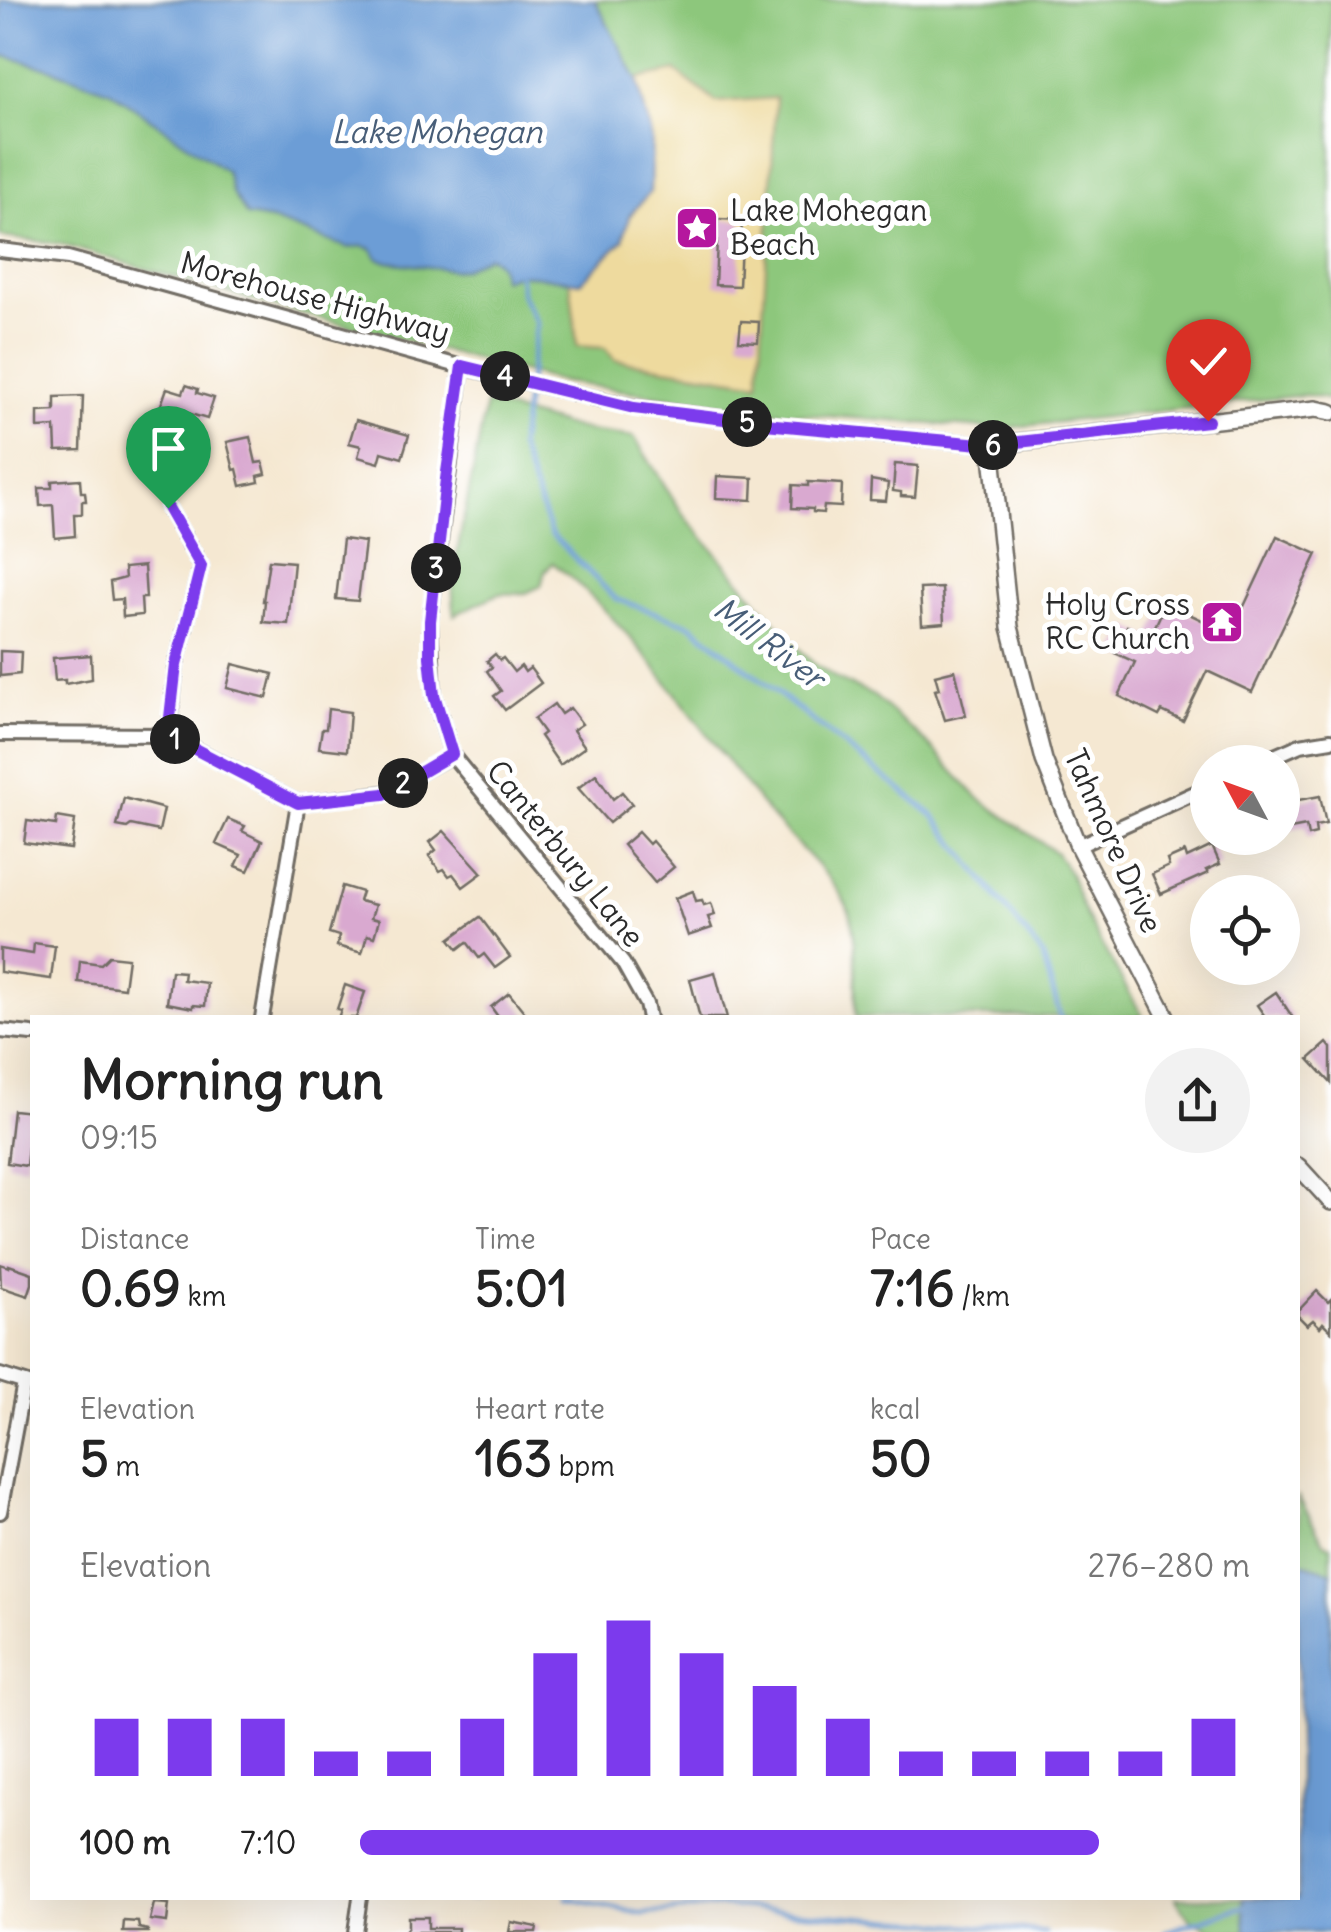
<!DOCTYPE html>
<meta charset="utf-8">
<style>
:root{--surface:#fff;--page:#f2f2f2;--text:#222;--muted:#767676;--accent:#7c3aed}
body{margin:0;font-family:Delius,sans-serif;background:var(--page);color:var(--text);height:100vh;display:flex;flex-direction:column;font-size:38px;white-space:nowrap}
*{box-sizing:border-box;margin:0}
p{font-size:32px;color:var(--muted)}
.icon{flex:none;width:55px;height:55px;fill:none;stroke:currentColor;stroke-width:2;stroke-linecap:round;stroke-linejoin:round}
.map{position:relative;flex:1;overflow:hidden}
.drawer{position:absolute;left:30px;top:1015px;width:1270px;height:885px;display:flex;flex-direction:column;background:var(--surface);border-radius:0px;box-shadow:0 10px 40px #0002}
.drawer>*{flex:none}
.needle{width:65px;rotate:311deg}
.controls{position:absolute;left:1190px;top:745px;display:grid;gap:20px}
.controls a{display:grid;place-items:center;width:110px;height:110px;border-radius:50%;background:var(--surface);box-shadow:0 10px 40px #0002;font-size:50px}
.pin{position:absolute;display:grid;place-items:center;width:85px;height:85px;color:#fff;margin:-102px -42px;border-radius:50% 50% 50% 0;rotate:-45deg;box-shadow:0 0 10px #0007}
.pin .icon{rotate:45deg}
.km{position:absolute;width:50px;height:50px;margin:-25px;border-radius:50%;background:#222;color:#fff;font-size:28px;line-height:50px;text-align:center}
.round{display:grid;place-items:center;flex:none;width:105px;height:105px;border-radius:52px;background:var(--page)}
.overview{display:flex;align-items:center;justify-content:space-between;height:170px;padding:0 50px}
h1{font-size:55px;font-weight:700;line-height:75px}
.metrics{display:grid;grid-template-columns:repeat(3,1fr);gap:15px;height:170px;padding:10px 50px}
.metrics div{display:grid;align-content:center}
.metrics b{font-size:50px;font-weight:700}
.metrics small{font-size:28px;font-weight:400}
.metrics p{font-size:28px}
.chart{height:280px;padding:20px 50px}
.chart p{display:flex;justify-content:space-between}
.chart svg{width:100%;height:180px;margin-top:10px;stroke:var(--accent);stroke-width:6}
ul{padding:0 50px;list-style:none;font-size:32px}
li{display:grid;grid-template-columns:160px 120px 1fr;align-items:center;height:75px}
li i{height:25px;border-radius:12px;background:var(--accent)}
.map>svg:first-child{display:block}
.green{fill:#8dc77b;stroke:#5c7953;stroke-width:2.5}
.sand{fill:#eeda9e;stroke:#8c8264;stroke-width:2.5}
.water{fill:#6c9dd6;stroke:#4c6480;stroke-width:2.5}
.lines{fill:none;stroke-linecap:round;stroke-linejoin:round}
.stream{stroke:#6c9dd6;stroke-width:5}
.building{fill:#d9a9d0}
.minor-casing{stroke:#726d65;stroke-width:18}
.tertiary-casing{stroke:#726d65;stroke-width:20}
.minor{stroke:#fff;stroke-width:12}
.tertiary{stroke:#fff;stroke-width:15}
.route-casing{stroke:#fff;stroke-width:20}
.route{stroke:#7c3aed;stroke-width:12}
.labels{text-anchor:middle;stroke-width:10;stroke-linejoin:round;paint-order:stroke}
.poi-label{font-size:30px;fill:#2b2b2b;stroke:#fff;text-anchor:start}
.street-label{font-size:30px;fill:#2b2b2b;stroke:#fff}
.water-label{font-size:32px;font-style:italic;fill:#485e78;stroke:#fff}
</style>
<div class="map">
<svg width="1331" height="1932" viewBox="0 0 1331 1932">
<rect width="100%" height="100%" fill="#fff"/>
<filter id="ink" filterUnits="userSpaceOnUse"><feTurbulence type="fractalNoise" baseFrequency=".01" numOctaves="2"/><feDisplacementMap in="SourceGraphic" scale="20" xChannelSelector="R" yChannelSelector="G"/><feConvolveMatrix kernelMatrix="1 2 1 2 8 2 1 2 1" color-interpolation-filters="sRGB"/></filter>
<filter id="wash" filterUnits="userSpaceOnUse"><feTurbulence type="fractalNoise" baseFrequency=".0048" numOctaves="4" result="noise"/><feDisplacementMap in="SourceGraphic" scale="40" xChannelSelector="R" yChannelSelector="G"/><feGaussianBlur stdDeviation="2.25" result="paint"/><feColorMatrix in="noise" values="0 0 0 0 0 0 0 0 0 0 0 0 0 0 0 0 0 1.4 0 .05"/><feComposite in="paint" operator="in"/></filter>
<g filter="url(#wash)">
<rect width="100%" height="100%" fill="#f5e8d2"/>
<g class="green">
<path d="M 0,0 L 1331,0 L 1331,400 L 1306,395 L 997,429 L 775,412 L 563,382 L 280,308 L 60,244 L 0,237 Z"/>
<path d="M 486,404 L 588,431 L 634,437 L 683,514 L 782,630 L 813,663 L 839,680 L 874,696 L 928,744 L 977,797 L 1056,853 L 1070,874 L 1086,916 L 1143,1017 L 856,1017 C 854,986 859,931 846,904 C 828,870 791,841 767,811 C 697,727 639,631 553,563 L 545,571 L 541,586 L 526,593 L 498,594 L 454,615 L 452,578 Z"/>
<path d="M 1298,1496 L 1324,1543 L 1331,1546 L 1331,1932 L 1217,1932 L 1189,1919 L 1175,1898 L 1298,1898 Z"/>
</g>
<path class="sand" d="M 676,71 L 716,102 L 776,98 L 759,383 L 615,360 L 605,348 L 577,346 L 570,280 L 581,282 L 623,240 L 629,217 L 650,192 L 652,140 L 637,79 Z"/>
<g class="water">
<path d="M 0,0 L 595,0 L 637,79 L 652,140 L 650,192 L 629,216 L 623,240 L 581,282 L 519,274 L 502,279 C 501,267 499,261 488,256 L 463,269 L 453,270 L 388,262 L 377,258 L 372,249 L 363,246 L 349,248 L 271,220 L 247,216 L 233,195 L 226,171 L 111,91 L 48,68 L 0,55 Z"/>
<path d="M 1298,1562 L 1331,1572 L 1331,1932 L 1246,1932 L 1243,1898 L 1298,1898 Z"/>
</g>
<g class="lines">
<g class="stream">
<path d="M 519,274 L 522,295 L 537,323 L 519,447 L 551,534 L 616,599 L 691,625 L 933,815 L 1042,954 L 1061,1018"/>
<path d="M 468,1898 L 474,1898"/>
<path d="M 567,1898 L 643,1914 L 723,1906 L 1045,1932"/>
<path d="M 1165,1932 L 1248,1905"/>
</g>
</g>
<g id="blocks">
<g class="building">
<path d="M 718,219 L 742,220 L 739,286 L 715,285 Z"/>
<path d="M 741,321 L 759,322 L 758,342 L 739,341 Z"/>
<path d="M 186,385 L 198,389 L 197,393 L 214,398 L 207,419 L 161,405 L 167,388 L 183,393 Z"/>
<path d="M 83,396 L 81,450 L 56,451 L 55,427 L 38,428 L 38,412 L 55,411 L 55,397 Z"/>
<path d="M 356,420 L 409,435 L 402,458 L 382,452 L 379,463 L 358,457 L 361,446 L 349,443 Z"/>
<path d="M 250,437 L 256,463 L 263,462 L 266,474 L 258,476 L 259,482 L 241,486 L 237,469 L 234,470 L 227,442 Z"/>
<path d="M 895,464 L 918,466 L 915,497 L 901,496 L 901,492 L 893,491 Z"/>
<path d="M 717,476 L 753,478 L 752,500 L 716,498 Z"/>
<path d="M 80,479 L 81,492 L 85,492 L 86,501 L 82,501 L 82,514 L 74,514 L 75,536 L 55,538 L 53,505 L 40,506 L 39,488 L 52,488 L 52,481 Z"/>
<path d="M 871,480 L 888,483 L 886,501 L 870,500 Z"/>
<path d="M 808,482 L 842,484 L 841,507 L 824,506 L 823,513 L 813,512 L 813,509 L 792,508 L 793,485 L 808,486 Z"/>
<path d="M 1277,536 L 1317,554 L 1252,692 L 1207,671 L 1183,721 L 1162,711 L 1159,716 L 1119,696 L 1135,662 L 1115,653 L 1127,626 L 1150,637 L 1166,603 L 1223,630 L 1231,614 L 1239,617 Z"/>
<path d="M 343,539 L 365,542 L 358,601 L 336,599 Z"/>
<path d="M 269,560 L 294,562 L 288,624 L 263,622 L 265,601 L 263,601 Z"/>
<path d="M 144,566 L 146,598 L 141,598 L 142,615 L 123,617 L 122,599 L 112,600 L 110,582 L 125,578 L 124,568 Z"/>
<path d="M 942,588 L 944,623 L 922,625 L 920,589 Z"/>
<path d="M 0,651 L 21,652 L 20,674 L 0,676 Z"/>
<path d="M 495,654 L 500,660 L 503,658 L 514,672 L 521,666 L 525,672 L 530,668 L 541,683 L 505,710 L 494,696 L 501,691 L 487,671 L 492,667 L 487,661 Z"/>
<path d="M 91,655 L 92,679 L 65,684 L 65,680 L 55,681 L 53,658 Z"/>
<path d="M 233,664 L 273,674 L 267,698 L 227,688 Z"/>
<path d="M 955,670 L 966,715 L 945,720 L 935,690 L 939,689 L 935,675 Z"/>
<path d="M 554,704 L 561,714 L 570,708 L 582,724 L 573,730 L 585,747 L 560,765 L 540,736 L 544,733 L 534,719 Z"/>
<path d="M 328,709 L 350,712 L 347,751 L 319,748 L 322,729 L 326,729 Z"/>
<path d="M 596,774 L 613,799 L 622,792 L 632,804 L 609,823 L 578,788 Z"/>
<path d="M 1320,796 L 1326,824 L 1315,826 L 1316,834 L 1308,836 L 1306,826 L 1285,830 L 1282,807 L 1293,805 L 1293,801 Z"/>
<path d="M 124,798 L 164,809 L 159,831 L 131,825 L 127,828 L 117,826 Z"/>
<path d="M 57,817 L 75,820 L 71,849 L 24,843 L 27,821 L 56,825 Z"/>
<path d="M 228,819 L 245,826 L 242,831 L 262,841 L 248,871 L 236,866 L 241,855 L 216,844 Z"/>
<path d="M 444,831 L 482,873 L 463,887 L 453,874 L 449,876 L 444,869 L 440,871 L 429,856 L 436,850 L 430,842 Z"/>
<path d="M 638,832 L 649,844 L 652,841 L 674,867 L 655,883 L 623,845 Z"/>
<path d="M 1212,846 L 1220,864 L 1206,870 L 1208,873 L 1161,894 L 1152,874 L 1169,866 L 1167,860 L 1185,852 L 1187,858 Z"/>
<path d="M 342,886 L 362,892 L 359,901 L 375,905 L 371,918 L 379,920 L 374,937 L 367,935 L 362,953 L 337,946 L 339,936 L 329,933 Z"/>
<path d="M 693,891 L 696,901 L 702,900 L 704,905 L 711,903 L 715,915 L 708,917 L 712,928 L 688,936 L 675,898 Z"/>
<path d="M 480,917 L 510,957 L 495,968 L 484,954 L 479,958 L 467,942 L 458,949 L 450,939 Z"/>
<path d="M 34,943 L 55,946 L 51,979 L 0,972 L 0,949 L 33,954 Z"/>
<path d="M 109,956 L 128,958 L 124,988 L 78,982 L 80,961 L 101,964 Z"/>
<path d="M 171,971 L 184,972 L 183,980 L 207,983 L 205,1006 L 193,1005 L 193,1008 L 167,1003 Z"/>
<path d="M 715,972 L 727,1018 L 700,1018 L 690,979 Z"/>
<path d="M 345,985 L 365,992 L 356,1018 L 338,1018 L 341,1010 L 337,1009 Z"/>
<path d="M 1276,992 L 1293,1018 L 1266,1018 L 1257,1005 Z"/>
<path d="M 509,993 L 526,1014 L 525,1018 L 499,1018 L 491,1007 Z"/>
<path d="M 1327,1043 L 1331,1048 L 1331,1083 L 1309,1059 Z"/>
<path d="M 13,1110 L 32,1112 L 26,1166 L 7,1163 Z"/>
<path d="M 0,1264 L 9,1267 L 9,1265 L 32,1273 L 32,1284 L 28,1296 L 1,1287 Z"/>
<path d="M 1317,1291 L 1328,1302 L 1331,1299 L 1331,1331 L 1323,1323 L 1320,1327 L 1313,1320 L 1307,1325 L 1298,1316 L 1298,1311 Z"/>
<path d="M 154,1903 L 169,1904 L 167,1922 L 150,1920 Z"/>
<path d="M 408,1917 L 428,1917 L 428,1928 L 458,1928 L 458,1932 L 404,1932 L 408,1927 Z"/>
<path d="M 124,1921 L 138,1922 L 139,1928 L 148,1930 L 148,1932 L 123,1932 Z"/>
<path d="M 511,1922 L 537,1927 L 536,1932 L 509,1932 Z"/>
</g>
</g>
</g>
<g filter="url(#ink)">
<use href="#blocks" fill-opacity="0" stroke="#726d65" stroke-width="2.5"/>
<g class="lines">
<g class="minor-casing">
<g id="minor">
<path d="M 0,250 L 68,258 L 462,367 L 634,407 L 765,424 L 991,445"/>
<path d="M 462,367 L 430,621 L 434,695 L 452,755 L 623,963 L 646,1004 L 649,1018"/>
<path d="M 168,508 L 201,566 L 176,665 L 169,735"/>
<path d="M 0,734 L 169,735 L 298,803 L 384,793 L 452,755"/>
<path d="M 1261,762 L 1300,745 L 1331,740"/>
<path d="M 1078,846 L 1208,787"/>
<path d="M 262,1018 L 298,803"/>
<path d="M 0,1031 L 32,1034"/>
<path d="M 0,1375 L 32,1385"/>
<path d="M 0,1512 L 24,1383"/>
<path d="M 355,1932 L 360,1898"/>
</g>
</g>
<g class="tertiary-casing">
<g id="tertiary">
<path d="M 1167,1018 L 1078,846 L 1044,760 L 1010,627 L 991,445 L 1316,409 L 1331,412"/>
<path d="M 1298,1166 L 1331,1202"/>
</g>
</g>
<use href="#minor" class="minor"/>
<use href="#tertiary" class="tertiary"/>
</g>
</g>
<g class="lines" filter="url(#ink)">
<g class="route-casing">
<path id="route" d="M 168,508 L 201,566 L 176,665 L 168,735 L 298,803 L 384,794 L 452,754 L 434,695 L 430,657 L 430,621 L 446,479 L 462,366 L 634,408 L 765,424 L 991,445 L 1208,421"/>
</g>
<use href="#route" class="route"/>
</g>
<defs>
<g id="sight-square" transform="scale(2.25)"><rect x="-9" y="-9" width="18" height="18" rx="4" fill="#b5179e" stroke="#fff"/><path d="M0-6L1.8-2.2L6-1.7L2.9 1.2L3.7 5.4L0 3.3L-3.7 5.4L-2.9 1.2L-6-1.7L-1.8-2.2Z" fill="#fff"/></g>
<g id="temple-square" transform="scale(2.25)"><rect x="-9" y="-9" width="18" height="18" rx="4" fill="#b5179e" stroke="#fff"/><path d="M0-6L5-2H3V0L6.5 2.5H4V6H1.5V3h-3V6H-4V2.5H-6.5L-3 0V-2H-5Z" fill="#fff"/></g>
</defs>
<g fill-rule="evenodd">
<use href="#sight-square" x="697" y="228"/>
<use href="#temple-square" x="1222" y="622"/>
</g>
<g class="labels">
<g class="poi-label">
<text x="730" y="221">Lake Mohegan<tspan x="730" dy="34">Beach</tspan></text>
<text x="1190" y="615" text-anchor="end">Holy Cross<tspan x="1190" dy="34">RC Church</tspan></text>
</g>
<g class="street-label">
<text transform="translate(315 298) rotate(15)" y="10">Morehouse Highway</text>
<text transform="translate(1113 841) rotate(66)" y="10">Tahmore Drive</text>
<text transform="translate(565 854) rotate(51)" y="10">Canterbury Lane</text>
</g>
<g class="water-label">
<text x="437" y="143">Lake Mohegan</text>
<text transform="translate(769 643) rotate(37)" y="11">Mill River</text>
</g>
</g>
</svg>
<div class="controls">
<a><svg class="needle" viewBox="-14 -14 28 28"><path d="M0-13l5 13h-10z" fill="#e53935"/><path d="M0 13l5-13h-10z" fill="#767676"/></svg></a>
<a><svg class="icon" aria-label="locate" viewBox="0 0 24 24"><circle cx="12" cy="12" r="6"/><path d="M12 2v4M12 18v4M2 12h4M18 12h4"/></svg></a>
</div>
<div class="pin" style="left:168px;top:508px;background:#1e9e55"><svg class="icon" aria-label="arrive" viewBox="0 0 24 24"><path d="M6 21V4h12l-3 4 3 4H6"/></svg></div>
<div class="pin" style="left:1208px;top:421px;background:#d93025"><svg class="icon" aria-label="check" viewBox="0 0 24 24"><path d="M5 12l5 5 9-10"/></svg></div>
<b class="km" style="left:175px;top:739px">1</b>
<b class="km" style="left:403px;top:783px">2</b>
<b class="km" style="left:436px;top:568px">3</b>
<b class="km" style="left:505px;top:376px">4</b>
<b class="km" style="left:747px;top:422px">5</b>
<b class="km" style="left:993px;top:445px">6</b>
<section class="drawer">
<div class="overview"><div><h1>Morning run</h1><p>09:15</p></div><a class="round"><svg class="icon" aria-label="share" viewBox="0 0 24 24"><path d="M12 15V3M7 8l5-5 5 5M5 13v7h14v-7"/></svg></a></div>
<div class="metrics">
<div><p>Distance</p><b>0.69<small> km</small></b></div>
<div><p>Time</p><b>5:01</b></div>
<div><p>Pace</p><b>7:16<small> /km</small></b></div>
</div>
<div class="metrics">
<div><p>Elevation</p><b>5<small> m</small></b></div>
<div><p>Heart rate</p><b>163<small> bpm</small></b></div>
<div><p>kcal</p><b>50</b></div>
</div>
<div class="chart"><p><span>Elevation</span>276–280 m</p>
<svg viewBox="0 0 160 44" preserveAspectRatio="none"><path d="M5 44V30M15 44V30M25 44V30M35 44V38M45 44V38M55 44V30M65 44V14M75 44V6M85 44V14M95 44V22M105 44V30M115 44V38M125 44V38M135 44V38M145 44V38M155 44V30"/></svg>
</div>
<ul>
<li><b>100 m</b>7:10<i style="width:83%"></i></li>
</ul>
</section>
</div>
